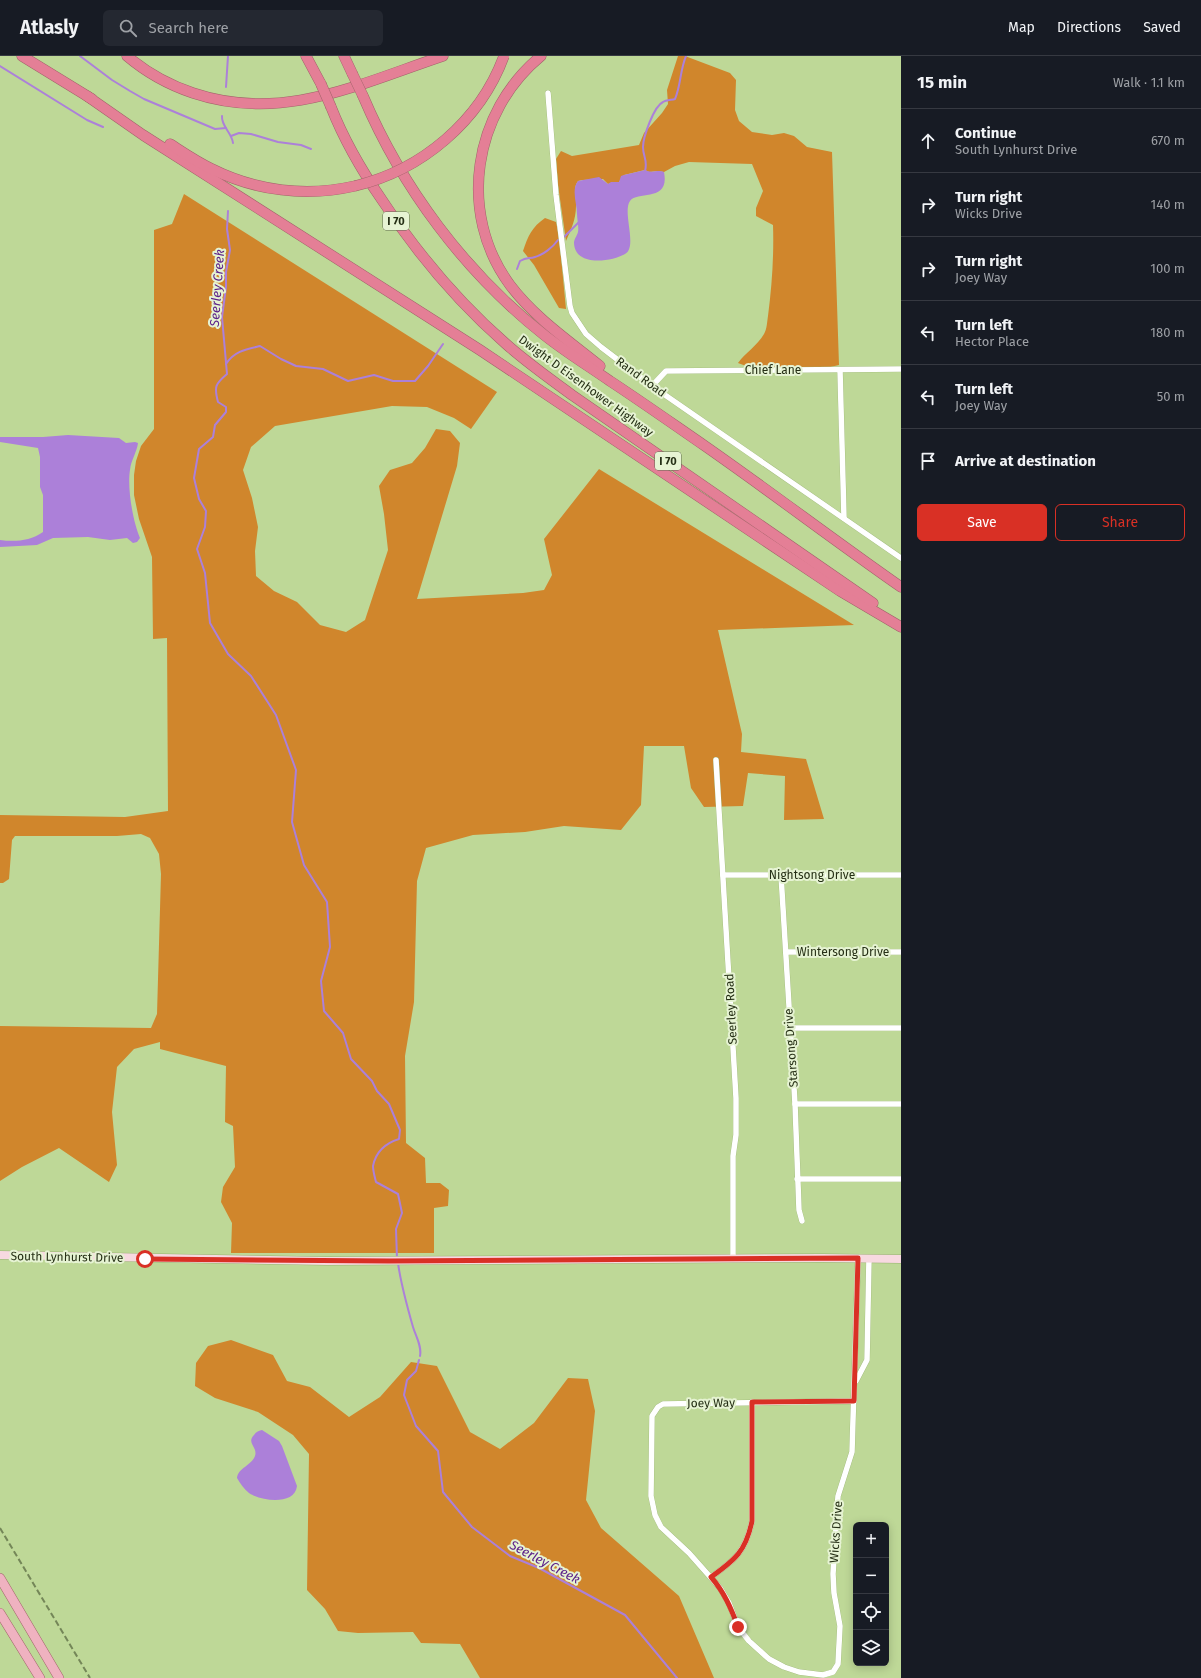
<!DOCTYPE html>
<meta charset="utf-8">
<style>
:root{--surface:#171b24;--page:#242831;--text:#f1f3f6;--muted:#9ea1a6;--line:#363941;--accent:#d93025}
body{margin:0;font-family:"Fira Sans",sans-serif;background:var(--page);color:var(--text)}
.controls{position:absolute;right:12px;bottom:12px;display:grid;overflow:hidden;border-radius:6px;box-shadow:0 2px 10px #0003}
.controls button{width:36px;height:36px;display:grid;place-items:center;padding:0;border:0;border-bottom:1px solid var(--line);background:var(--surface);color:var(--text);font:20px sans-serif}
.stop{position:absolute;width:12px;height:12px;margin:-9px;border:3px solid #d93025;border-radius:50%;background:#fff}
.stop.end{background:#d93025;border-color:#fff;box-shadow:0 1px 4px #0008}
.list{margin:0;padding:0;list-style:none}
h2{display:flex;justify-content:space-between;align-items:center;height:52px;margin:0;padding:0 16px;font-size:17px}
h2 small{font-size:13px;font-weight:400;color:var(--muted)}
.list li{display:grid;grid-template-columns:26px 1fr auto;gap:12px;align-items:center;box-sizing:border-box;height:64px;padding:0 16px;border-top:1px solid var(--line)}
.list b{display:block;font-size:15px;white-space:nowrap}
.list p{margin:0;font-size:13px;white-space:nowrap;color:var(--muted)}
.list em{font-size:13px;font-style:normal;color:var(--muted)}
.actions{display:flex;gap:8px;padding:12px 16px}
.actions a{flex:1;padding:9px 0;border:1px solid var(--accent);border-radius:6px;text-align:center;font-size:14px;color:var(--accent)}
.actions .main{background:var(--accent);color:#fff}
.icon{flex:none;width:22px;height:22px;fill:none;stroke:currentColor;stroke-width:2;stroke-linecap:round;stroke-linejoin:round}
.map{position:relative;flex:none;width:901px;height:1622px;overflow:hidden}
header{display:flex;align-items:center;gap:24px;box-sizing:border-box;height:56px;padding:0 20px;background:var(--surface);border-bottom:1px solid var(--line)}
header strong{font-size:19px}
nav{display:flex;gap:22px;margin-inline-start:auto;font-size:14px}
.search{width:280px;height:36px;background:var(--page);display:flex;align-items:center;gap:10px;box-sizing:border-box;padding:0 14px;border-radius:6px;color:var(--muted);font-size:15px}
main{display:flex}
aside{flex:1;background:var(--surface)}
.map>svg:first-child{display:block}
</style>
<header>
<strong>Atlasly</strong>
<div class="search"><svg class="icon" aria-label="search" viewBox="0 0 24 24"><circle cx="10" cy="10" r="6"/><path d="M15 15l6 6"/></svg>Search here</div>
<nav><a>Map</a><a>Directions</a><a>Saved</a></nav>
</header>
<main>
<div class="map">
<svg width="901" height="1622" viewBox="0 0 901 1622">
<rect width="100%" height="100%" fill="#bed897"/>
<g fill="#d0862c">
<path d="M678,0h7l45,17 6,7 -1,30 4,11 13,11 20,3 12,-2 10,3 13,11 25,5 7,213 -13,3 -80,-2 -8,-3c8,-11 19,-17 26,-29 3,-5 3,-12 4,-18 4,-30 6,-61 5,-91l-17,-9v-8l7,-17 -11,-27 -63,-2 -14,4 -11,6 -6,-1 -9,1 -4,-2 -21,5 -5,7c-4,1 -7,0 -11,2l-5,-5 -21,1 -4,1c-6,9 -1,16 -2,25 0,13 -5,24 -10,35l-8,-56 -2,-26 5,-8 11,5 67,-11 5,-12 18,-20 6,-9 -1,-14z"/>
<path d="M184,138l313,198 -26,37 -17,-11 -27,-11 -35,-1 -117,20 -24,21 -8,23 9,28 6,29 -3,24 1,25 18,15 23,11 23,23 26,7 19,-12 23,-70 -4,-36 -5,-28 11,-16 22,-7 13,-15 11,-19 14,2 10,12 -3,23 -40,133 106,-6 21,-3 8,-15 -8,-36 55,-70 255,156 -136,5 24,104 -1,18 65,7 18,60 -40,1 1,-44 -37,-3 -5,33 -39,1 -13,-19 -7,-42h-40l-3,59 -20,25 -57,-4 -39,6 -52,3 -47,13 -9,33 -3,121 -9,54 1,87 19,15 1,25h14l9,7 -1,16 -14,2v45h-203l1,-30 -11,-21 2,-15 12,-20 -2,-41 -8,-4 1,-56 -66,-17v-7l-26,7 -17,18 -5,45 5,53 -8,17 -50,-34 -37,19 -22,14v-155l151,2 6,-14 4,-140 -2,-20 -9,-16 -9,-4 -24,2h-102l-3,4 -3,39 -6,4h-3v-68l125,2 43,-6 -1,-173 -14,1 -1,-82 -13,-38 -5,-24v-20l2,-14 5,-15 13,-17v-199l18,-6z"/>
<path d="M545,162l11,4 3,14 7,73 -7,-1 -25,-43 -11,-14c5,-15 9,-24 22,-33z"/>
<path d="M231,1284l42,15 14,26 23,6 39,30 31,-20 31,-35 26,4 33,66 30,17 34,-26 34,-45 20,1 7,32 -9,89 15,28 78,68 35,82h-234l-20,-34 -39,-1 -8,-11 -55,1 -20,-2 -13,-22 -18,-19 2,-136 -16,-19 -35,-23 -43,-14 -20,-12 1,-23 12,-17z"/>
</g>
<g fill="#ac80d9">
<path d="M645,114c7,4 13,-1 19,2 6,31 -26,18 -34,29 -8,11 8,46 -5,53 -14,8 -50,13 -51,-11 0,-4 3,-7 4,-11 1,-5 -1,-13 -1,-18 0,-11 -6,-24 1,-33l21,-4 9,7 3,-2h8l2,-6 3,-1z"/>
<path d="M68,379l51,3 7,5 9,-1 3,1c-1,9 -7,17 -8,27 -3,18 3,52 10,68l-3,4 -4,1 -6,-5 -17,2 -22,-3 -35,1 -16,7 -37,2v-7c15,2 30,1 43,-8v-37l-3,-8v-30l-2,-9 -38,-6v-5h43z"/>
<path d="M262,1374l17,11 3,5 15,40c-2,20 -37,15 -48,7 -5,-4 -9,-10 -12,-15 1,-10 15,-13 18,-22 3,-9 -9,-13 -1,-21 2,-3 4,-4 8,-5z"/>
</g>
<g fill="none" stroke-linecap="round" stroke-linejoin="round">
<g stroke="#ac80d9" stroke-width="2">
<path d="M80,0l32,24 18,11 14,8 71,30 11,-1"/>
<path d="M0,10l87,54 16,7"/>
<path d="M226,31l2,-31"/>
<path d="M222,60c-1,10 10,17 11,27"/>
<path d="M231,80l8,-3 12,1 27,8 23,3 10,4"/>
<path d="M645,115c3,-11 -2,-14 -2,-24 0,-10 11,-41 20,-45 3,-2 9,-2 12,-3 6,-14 5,-29 11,-43"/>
<path d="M228,155l-1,18 3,21 -4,22v15l-4,30 5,57c-12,10 -13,13 -9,28l8,5v5l-11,13 -2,12 -14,12 -5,29 5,21 7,12 -1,16 -8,22 8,24 5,50 18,31 23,22 25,39 20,55 -4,52 12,43 23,37 3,45 -9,34 3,30 19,22 8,26 21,22 5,10 12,13 11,26 -1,9c-13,4 -23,12 -26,27 0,5 2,12 3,16l22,12 4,19 -6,16 1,30"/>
<path d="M564,181l15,-15"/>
<path d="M517,213l3,-8c7,-4 9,-2 15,-4 8,-2 18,-10 23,-17"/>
<path d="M226,308c8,-13 21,-15 34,-18l21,13 15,7 27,3 25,12 26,-6 19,6h22l13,-15 15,-22"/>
<path d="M398,1207c3,22 9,43 15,64 3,10 9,19 7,29"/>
<path d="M419,1304l-3,11 -9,9 -3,15 12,31 22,25 5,41 29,35 38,29 29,12 86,47 52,63"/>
</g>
<defs>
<g id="street">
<path d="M548,37l8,102 14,111 2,7 14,21 15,13 51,39 249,172"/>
<path d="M840,314l4,148"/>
<path d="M652,330l14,-15 235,-2"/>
<path d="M716,704l20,338v37l-3,21v102"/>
<path d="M723,819h178"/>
<path d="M781,819l14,229 4,106 3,11"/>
<path d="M786,896h115"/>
<path d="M790,972h111"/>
<path d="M795,1048h106"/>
<path d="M797,1123h104"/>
<path d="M856,1325l11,-21 2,-102"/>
<path d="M854,1345l-191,3 -5,3 -6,9 -1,80 4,19 6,12 28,26 31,35 9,15 9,24 11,14 20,18 15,8 15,5 24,3 10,-3 5,-8 2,-38 -6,-33 -1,-19 5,-78 14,-44 6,-194"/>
<path d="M711,1521c24,-17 35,-26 41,-56v-119"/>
</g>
<path id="secondary" d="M0,1199l327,6 495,-3 79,1"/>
<g id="primary">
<path d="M0,1522l59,100"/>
<path d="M0,1557l40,65"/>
</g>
<g id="highway">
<path d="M22,0l70,43"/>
<path d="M127,0c20,17 42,29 66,37 89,30 166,-9 250,-37"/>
<path d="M306,0l15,28"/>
<path d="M344,0l8,17"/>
<path d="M541,0c-68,56 -84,157 -31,229 24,32 59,56 90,81"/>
<path d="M87,40l56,39 337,215 360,241 61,36"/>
<path d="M363,40c39,92 102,176 180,238 21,17 44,31 67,47 32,21 63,43 95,65 66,46 130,95 196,141"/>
<path d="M331,51c13,33 31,64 51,93 35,53 75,101 123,143 21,19 44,35 67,52l301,208"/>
<path d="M170,88c14,9 27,18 42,25 44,22 94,28 143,17"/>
</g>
</defs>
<use href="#street" stroke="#98b172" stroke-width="6"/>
<use href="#secondary" stroke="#98b172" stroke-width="9"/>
<use href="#primary" stroke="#a16369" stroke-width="10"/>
<use href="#highway" stroke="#a16369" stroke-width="11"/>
<use href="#street" stroke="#fff" stroke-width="5.5"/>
<use href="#secondary" stroke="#f7d9e0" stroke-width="8"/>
<use href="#primary" stroke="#efb2c0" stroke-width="9"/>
<use href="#highway" stroke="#e47f96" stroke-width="10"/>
<path stroke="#748658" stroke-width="2" stroke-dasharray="6 3" stroke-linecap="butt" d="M0,1472l90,150"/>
<defs>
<g id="highway-bridge">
<path d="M352,17l11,23"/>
<path d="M321,28l10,23"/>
<path d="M355,130c67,-16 125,-65 149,-130"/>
</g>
</defs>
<use href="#highway-bridge" stroke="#a16369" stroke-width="11" stroke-linecap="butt"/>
<use href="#highway-bridge" stroke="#e47f96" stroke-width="10"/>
</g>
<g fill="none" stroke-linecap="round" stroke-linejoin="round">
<path stroke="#d93025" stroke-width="5" d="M145,1203l244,2 469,-3 -4,143 -102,1v119c-6,30 -17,39 -41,56 13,15 20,31 27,50"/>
</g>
<g text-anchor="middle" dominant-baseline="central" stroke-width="4" stroke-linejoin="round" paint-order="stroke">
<g fill="#e6f3d3" stroke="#5f6a4e" stroke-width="1">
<rect x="383" y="156" width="26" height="18" rx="3"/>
<rect x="655" y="396" width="26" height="18" rx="3"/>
</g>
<g font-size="11" font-weight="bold" fill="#252f15">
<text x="396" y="165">I 70</text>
<text x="668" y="405">I 70</text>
</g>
<g font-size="12" fill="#252f15" stroke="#e6f3d3">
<text x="773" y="314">Chief Lane</text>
<text transform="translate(641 321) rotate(36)">Rand Road</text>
<text transform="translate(586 330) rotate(36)">Dwight D Eisenhower Highway</text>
<text x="812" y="819">Nightsong Drive</text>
<text x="843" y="896">Wintersong Drive</text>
<text transform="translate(731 953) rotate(-93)">Seerley Road</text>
<text transform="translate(791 992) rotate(-94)">Starsong Drive</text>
<text transform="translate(67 1201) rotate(1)">South Lynhurst Drive</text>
<text transform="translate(711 1347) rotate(-1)">Joey Way</text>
<text transform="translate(836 1476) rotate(-86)">Wicks Drive</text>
</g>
<g font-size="13" font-style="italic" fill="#5d218a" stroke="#e6f3d3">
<text transform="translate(217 232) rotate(-86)">Seerley Creek</text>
<text transform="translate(545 1506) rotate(28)">Seerley Creek</text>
</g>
</g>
</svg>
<div class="controls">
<button>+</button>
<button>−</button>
<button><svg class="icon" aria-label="locate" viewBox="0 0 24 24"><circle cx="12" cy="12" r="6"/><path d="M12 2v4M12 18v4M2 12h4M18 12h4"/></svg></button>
<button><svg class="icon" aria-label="layers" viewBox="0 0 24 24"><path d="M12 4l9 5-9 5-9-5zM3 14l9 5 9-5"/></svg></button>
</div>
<div class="stop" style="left:145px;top:1203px"></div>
<div class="stop end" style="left:738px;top:1571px"></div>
</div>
<aside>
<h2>15 min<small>Walk · 1.1 km</small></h2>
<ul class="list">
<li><svg class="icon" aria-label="ahead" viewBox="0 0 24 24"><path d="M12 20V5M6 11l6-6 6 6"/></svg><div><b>Continue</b><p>South Lynhurst Drive</p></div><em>670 m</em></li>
<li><svg class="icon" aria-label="right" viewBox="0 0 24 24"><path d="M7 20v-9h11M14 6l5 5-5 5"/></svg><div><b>Turn right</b><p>Wicks Drive</p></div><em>140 m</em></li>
<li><svg class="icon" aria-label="right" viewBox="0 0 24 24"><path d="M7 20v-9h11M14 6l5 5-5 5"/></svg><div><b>Turn right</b><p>Joey Way</p></div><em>100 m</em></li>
<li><svg class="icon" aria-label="left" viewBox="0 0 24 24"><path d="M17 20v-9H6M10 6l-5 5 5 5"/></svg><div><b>Turn left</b><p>Hector Place</p></div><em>180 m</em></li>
<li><svg class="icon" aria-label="left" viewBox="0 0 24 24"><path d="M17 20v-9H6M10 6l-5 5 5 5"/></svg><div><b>Turn left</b><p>Joey Way</p></div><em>50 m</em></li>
<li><svg class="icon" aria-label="arrive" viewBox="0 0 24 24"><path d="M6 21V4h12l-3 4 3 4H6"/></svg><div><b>Arrive at destination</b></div></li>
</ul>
<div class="actions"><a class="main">Save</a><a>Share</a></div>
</aside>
</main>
